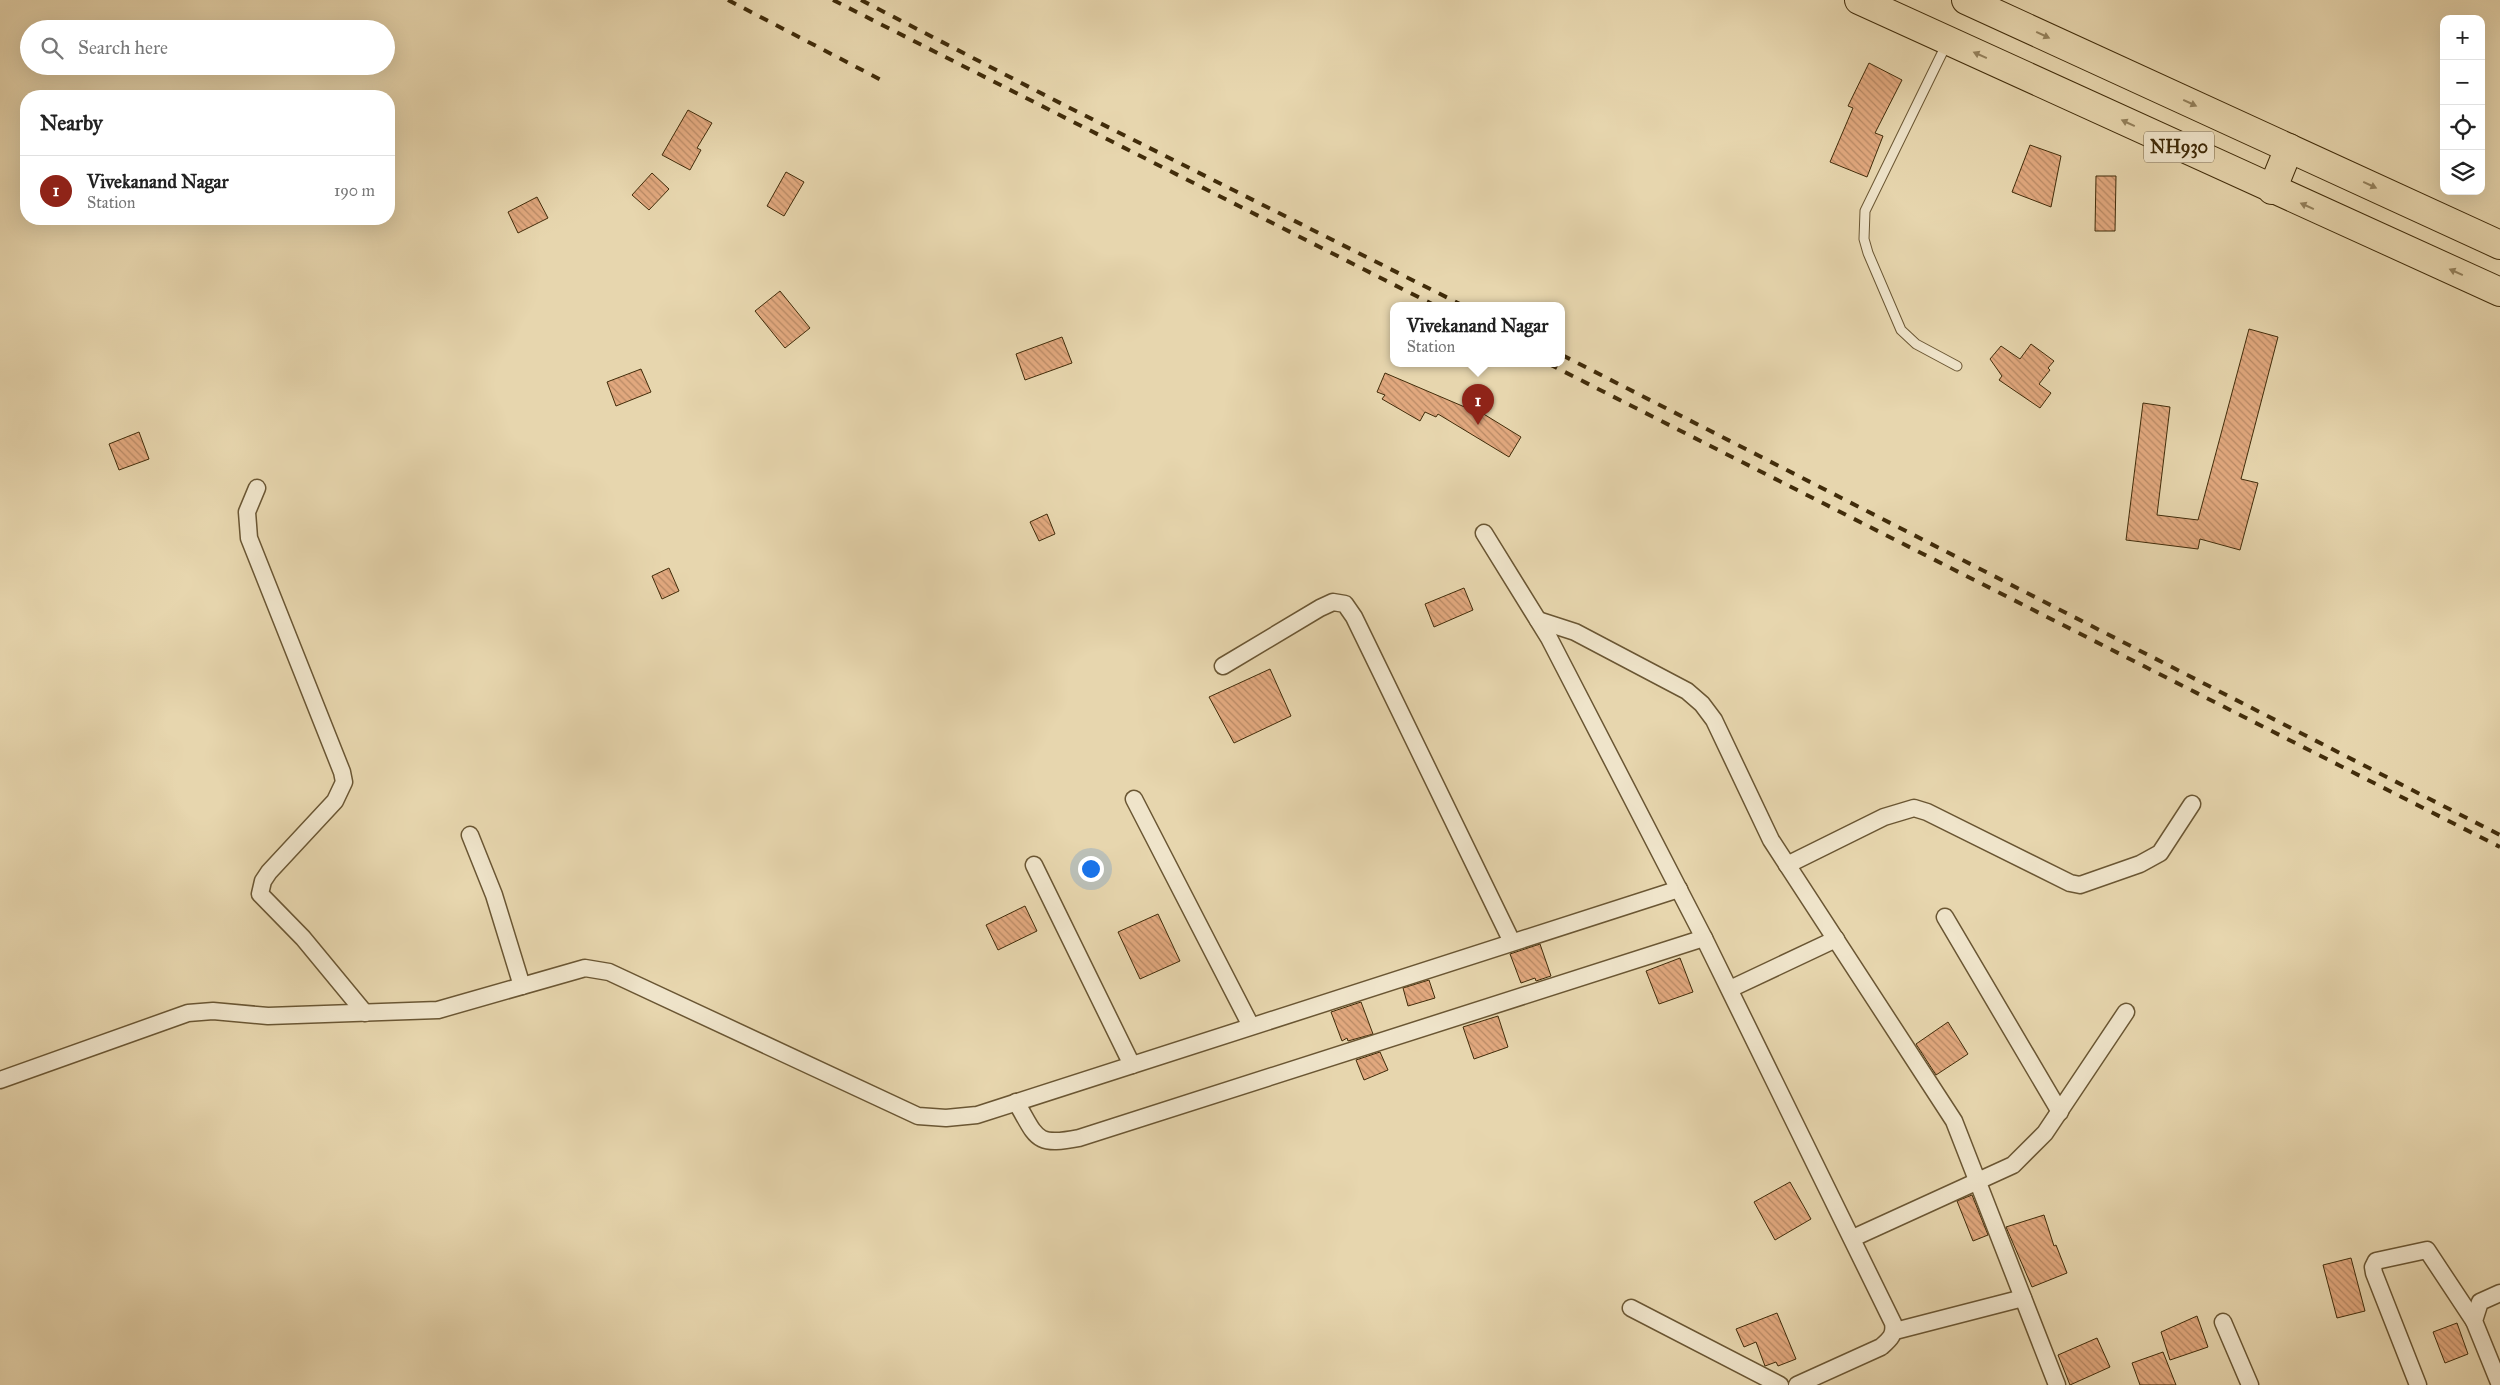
<!DOCTYPE html>
<meta charset="utf-8">
<style>
:root{--surface:#fff;--page:#f2f2f2;--text:#222;--muted:#767676;--line:#e0e0e0;--accent:#8f2418}
body{margin:0;font-family:"IM FELL Great Primer",serif;background:var(--page);color:var(--text)}
.controls{position:absolute;right:15px;top:15px;display:grid;overflow:hidden;border-radius:10px;box-shadow:0 5px 20px #0002}
.controls button{width:45px;height:45px;display:grid;place-items:center;padding:0;border:0;border-bottom:1px solid var(--line);background:var(--surface);color:var(--text);font:25px sans-serif}
.you{position:absolute;left:1090px;top:868px;width:18px;height:18px;margin:-12px;border:4px solid #fff;border-radius:50%;background:#1a73e8;box-shadow:0 0 0 8px #1a73e833}
.badge{display:grid;place-items:center;width:32px;height:32px;border-radius:50%;background:var(--accent);color:#fff;font-size:16px;font-weight:700}
.pin{position:absolute;translate:-50% -41px;filter:drop-shadow(0 1px 2px #0008)}
.pin::after{content:'';position:absolute;top:26px;width:18px;height:15px;background:inherit;clip-path:polygon(0 0,100% 0,50% 100%)}
.popup{position:absolute;left:1390px;top:302px;width:175px;height:65px;box-sizing:border-box;display:grid;place-content:center;border-radius:10px;background:var(--surface);filter:drop-shadow(0 1px 4px #0005);font-size:16px;white-space:nowrap;color:var(--muted)}
.popup b{font-size:19px;color:var(--text)}
.popup::after{content:'';position:absolute;left:50%;top:100%;margin-left:-10px;border:10px solid transparent;border-top-color:var(--surface)}
.list{margin:0;padding:0;list-style:none}
h2{display:flex;justify-content:space-between;align-items:center;height:65px;margin:0;padding:0 20px;font-size:21px}
h2 small{font-size:16px;font-weight:400;color:var(--muted)}
.list li{display:grid;grid-template-columns:32px 1fr auto;gap:15px;align-items:center;box-sizing:border-box;height:70px;padding:0 20px;border-top:1px solid var(--line)}
.list b{display:block;font-size:19px;white-space:nowrap}
.list p{margin:0;font-size:16px;white-space:nowrap;color:var(--muted)}
.list em{font-size:16px;font-style:normal;color:var(--muted)}
.icon{flex:none;width:28px;height:28px;fill:none;stroke:currentColor;stroke-width:2;stroke-linecap:round;stroke-linejoin:round}
.map{position:relative;flex:none;width:2500px;height:1385px;overflow:hidden}
.search{position:absolute;background:var(--surface);box-shadow:0 5px 20px #0002;left:20px;top:20px;width:375px;height:55px;display:flex;align-items:center;gap:12px;box-sizing:border-box;padding:0 18px;border-radius:28px;color:var(--muted);font-size:19px}
.panel{position:absolute;background:var(--surface);box-shadow:0 5px 20px #0002;left:20px;top:90px;width:375px;height:135px;border-radius:20px}
.map>svg:first-child{display:block}
</style>
<div class="map">
<svg width="2500" height="1385" viewBox="0 0 2500 1385">
<defs>
<pattern id="building-back-hatch" width="6" height="6" patternUnits="userSpaceOnUse" patternTransform="scale(1.25)"><rect width="6" height="6" fill="#e1a87e"/><path d="M-1 5l2 2M0 0l6 6M5-1l2 2" fill="none" stroke="#b88965"/></pattern>
</defs>
<rect width="100%" height="100%" fill="#e7d6ae"/>
<filter id="stains"><feTurbulence type="fractalNoise" baseFrequency=".004" numOctaves="4"/><feColorMatrix values="0 0 0 0 .2 0 0 0 0 .09 0 0 0 0 .02 0 0 0 .5 -.17"/></filter>
<radialGradient id="worn" r=".72"><stop offset=".6" stop-color="#630" stop-opacity="0"/><stop offset="1" stop-color="#630" stop-opacity=".3"/></radialGradient>
<g fill="url(#building-back-hatch)" stroke="#412c0a">
<path d="M1869,63l33,17 -27,53 8,3 -16,41 -37,-15 23,-54 -5,-2z"/>
<path d="M688,110l24,13 -15,25 4,2 -11,20 -28,-15z"/>
<path d="M2030,145l31,11 -10,51 -39,-15z"/>
<path d="M786,172l18,10 -20,34 -17,-10z"/>
<path d="M652,173l17,16 -20,21 -17,-15z"/>
<path d="M2096,176h20l-1,55h-20z"/>
<path d="M537,197l11,21 -30,15 -10,-21z"/>
<path d="M780,291l30,37 -25,20 -30,-37z"/>
<path d="M2249,329l29,8 -37,142 17,4 -18,67 -40,-11 -2,10 -72,-9 17,-137 27,4 -13,108 41,5z"/>
<path d="M1062,337l10,26 -47,17 -9,-26z"/>
<path d="M2031,344l23,17 -6,7 2,2 -11,14 12,9 -11,15 -41,-28 3,-4 -12,-17 11,-13 19,13z"/>
<path d="M641,369l10,23 -35,14 -9,-24z"/>
<path d="M1385,373l82,35 2,-3 52,32 -12,20 -71,-43 -2,3 -11,-5 -5,9 -38,-22 3,-4 -8,-3z"/>
<path d="M139,432l10,27 -30,11 -10,-26z"/>
<path d="M1047,514l8,20 -16,7 -9,-19z"/>
<path d="M669,568l10,23 -17,8 -10,-23z"/>
<path d="M1464,588l9,22 -39,17 -9,-23z"/>
<path d="M1270,669l21,47 -57,27 -25,-46z"/>
<path d="M1025,906l12,25 -39,19 -12,-25z"/>
<path d="M1158,914l22,47 -40,18 -22,-47z"/>
<path d="M1540,944l11,32 -15,5 -1,-3 -14,5 -11,-29z"/>
<path d="M1680,958l13,34 -34,12 -13,-33z"/>
<path d="M1429,980l6,18 -27,8 -5,-18z"/>
<path d="M1361,1002l12,32 -25,7 -1,-3 -5,3 -11,-29z"/>
<path d="M1498,1016l10,31 -34,12 -11,-32z"/>
<path d="M1948,1022l20,32 -32,21 -20,-31z"/>
<path d="M1380,1052l8,18 -24,10 -8,-20z"/>
<path d="M1790,1182l21,37 -36,21 -21,-38z"/>
<path d="M1972,1195l16,40 -15,6 -16,-40z"/>
<path d="M2044,1215l10,31 2,-1 11,28 -35,14 -26,-60z"/>
<path d="M2351,1258l14,53 -28,7 -14,-53z"/>
<path d="M1777,1313l19,46 -18,7 -2,-4 -11,4 -9,-24 -12,5 -8,-18z"/>
<path d="M2197,1316l11,31 -38,13 -9,-28z"/>
<path d="M2457,1323l11,31 -23,9 -12,-31z"/>
<path d="M2097,1338l13,29 -40,18 -12,-30z"/>
<path d="M2163,1352l13,33h-36l-8,-22z"/>
</g>
<g fill="none" stroke-linecap="round" stroke-linejoin="round">
<defs>
<path id="service" d="M1947,43l-82,168 -1,28 4,14 33,77 15,14 41,22"/>
<g id="minor">
<path d="M257,488l-10,24 2,26 93,234 2,10 -9,19 -66,71 -6,9 -3,13 43,44 62,75"/>
<path d="M1484,533l65,105 155,300 189,385c2,12 -3,16 -12,24l-84,38"/>
<path d="M1538,620l37,12 112,59 15,13 12,16 57,120 183,281 103,264"/>
<path d="M1223,666l97,-58 13,-6 12,2 9,13 158,325"/>
<path d="M1134,799l117,227"/>
<path d="M470,835l24,60 28,91"/>
<path d="M1034,865l98,200"/>
<path d="M1787,865l97,-48 30,-9 13,4 143,71 10,2 60,-21 20,-11 32,-49"/>
<path d="M1945,917l115,195"/>
<path d="M1730,989l106,-50"/>
<path d="M0,1080l188,-67 25,-2 55,5 170,-6 147,-42 24,4 309,144 28,2 31,-3 702,-226"/>
<path d="M1016,1102c21,35 18,45 63,36l625,-200"/>
<path d="M1853,1238l160,-73 32,-32 81,-121"/>
<path d="M1631,1308l149,77"/>
<path d="M2223,1322l27,63"/>
<path d="M1895,1331l128,-33"/>
<path d="M2418,1385l-44,-112 -1,-6 3,-6 51,-11 47,71"/>
<path d="M2500,1385l-26,-64 6,-19 20,-9"/>
</g>
<g id="trunk">
<path d="M1859,0l641,292"/>
<path d="M1966,0l534,245"/>
<path d="M2272,190l17,-42"/>
</g>
</defs>
<use href="#service" stroke="#6a5633" stroke-width="11"/>
<use href="#minor" stroke="#6a5633" stroke-width="19"/>
<use href="#trunk" stroke="#412c0a" stroke-width="30"/>
<use href="#service" stroke="#efe4ca" stroke-width="9"/>
<use href="#minor" stroke="#efe4ca" stroke-width="16"/>
<use href="#trunk" stroke="#e7d6ae" stroke-width="28"/>
<g stroke="#412c0a" stroke-width="4" stroke-dasharray="9 9" stroke-linecap="butt">
<path d="M728,0l157,82"/>
<path d="M833,0l603,306"/>
<path d="M861,0l201,104 402,202"/>
<path d="M1562,355l938,480"/>
<path d="M1549,364l951,483"/>
</g>
</g>
<defs><path id="oneway-solid" d="M-6-.8H1V-3.2L6.5 0L1 3.2V.8H-6Z" transform="scale(1.25)"/></defs>
<g fill="#94815c">
<use href="#oneway-solid" transform="translate(2043 35) rotate(25)"/>
<use href="#oneway-solid" transform="translate(1980 55) rotate(-156)"/>
<use href="#oneway-solid" transform="translate(2190 103) rotate(25)"/>
<use href="#oneway-solid" transform="translate(2128 123) rotate(-155)"/>
<use href="#oneway-solid" transform="translate(2370 185) rotate(25)"/>
<use href="#oneway-solid" transform="translate(2307 206) rotate(-156)"/>
<use href="#oneway-solid" transform="translate(2456 272) rotate(-156)"/>
</g>
<g text-anchor="middle" dominant-baseline="central" stroke-width="4" stroke-linejoin="round" paint-order="stroke">
<rect fill="#efe4ca" stroke="#756344" stroke-width="1" x="2144" y="131.5" width="70" height="31" rx="4"/>
<g font-size="18" font-weight="bold" fill="#412c0a">
<text x="2179" y="147">NH930</text>
</g>
</g>
<rect width="100%" height="100%" filter="url(#stains)"/>
<rect width="100%" height="100%" fill="url(#worn)"/>
</svg>
<div class="controls">
<button>+</button>
<button>−</button>
<button><svg class="icon" aria-label="locate" viewBox="0 0 24 24"><circle cx="12" cy="12" r="6"/><path d="M12 2v4M12 18v4M2 12h4M18 12h4"/></svg></button>
<button><svg class="icon" aria-label="layers" viewBox="0 0 24 24"><path d="M12 4l9 5-9 5-9-5zM3 14l9 5 9-5"/></svg></button>
</div>
<div class="you"></div>
<div class="pin badge" style="left:1478px;top:425px">1</div>
<div class="popup"><b>Vivekanand Nagar</b>Station</div>
<div class="search"><svg class="icon" aria-label="search" viewBox="0 0 24 24"><circle cx="10" cy="10" r="6"/><path d="M15 15l6 6"/></svg>Search here</div>
<section class="panel">
<h2>Nearby<small></small></h2>
<ul class="list">
<li><span class="badge">1</span><div><b>Vivekanand Nagar</b><p>Station</p></div><em>190 m</em></li>
</ul>
</section>
</div>
